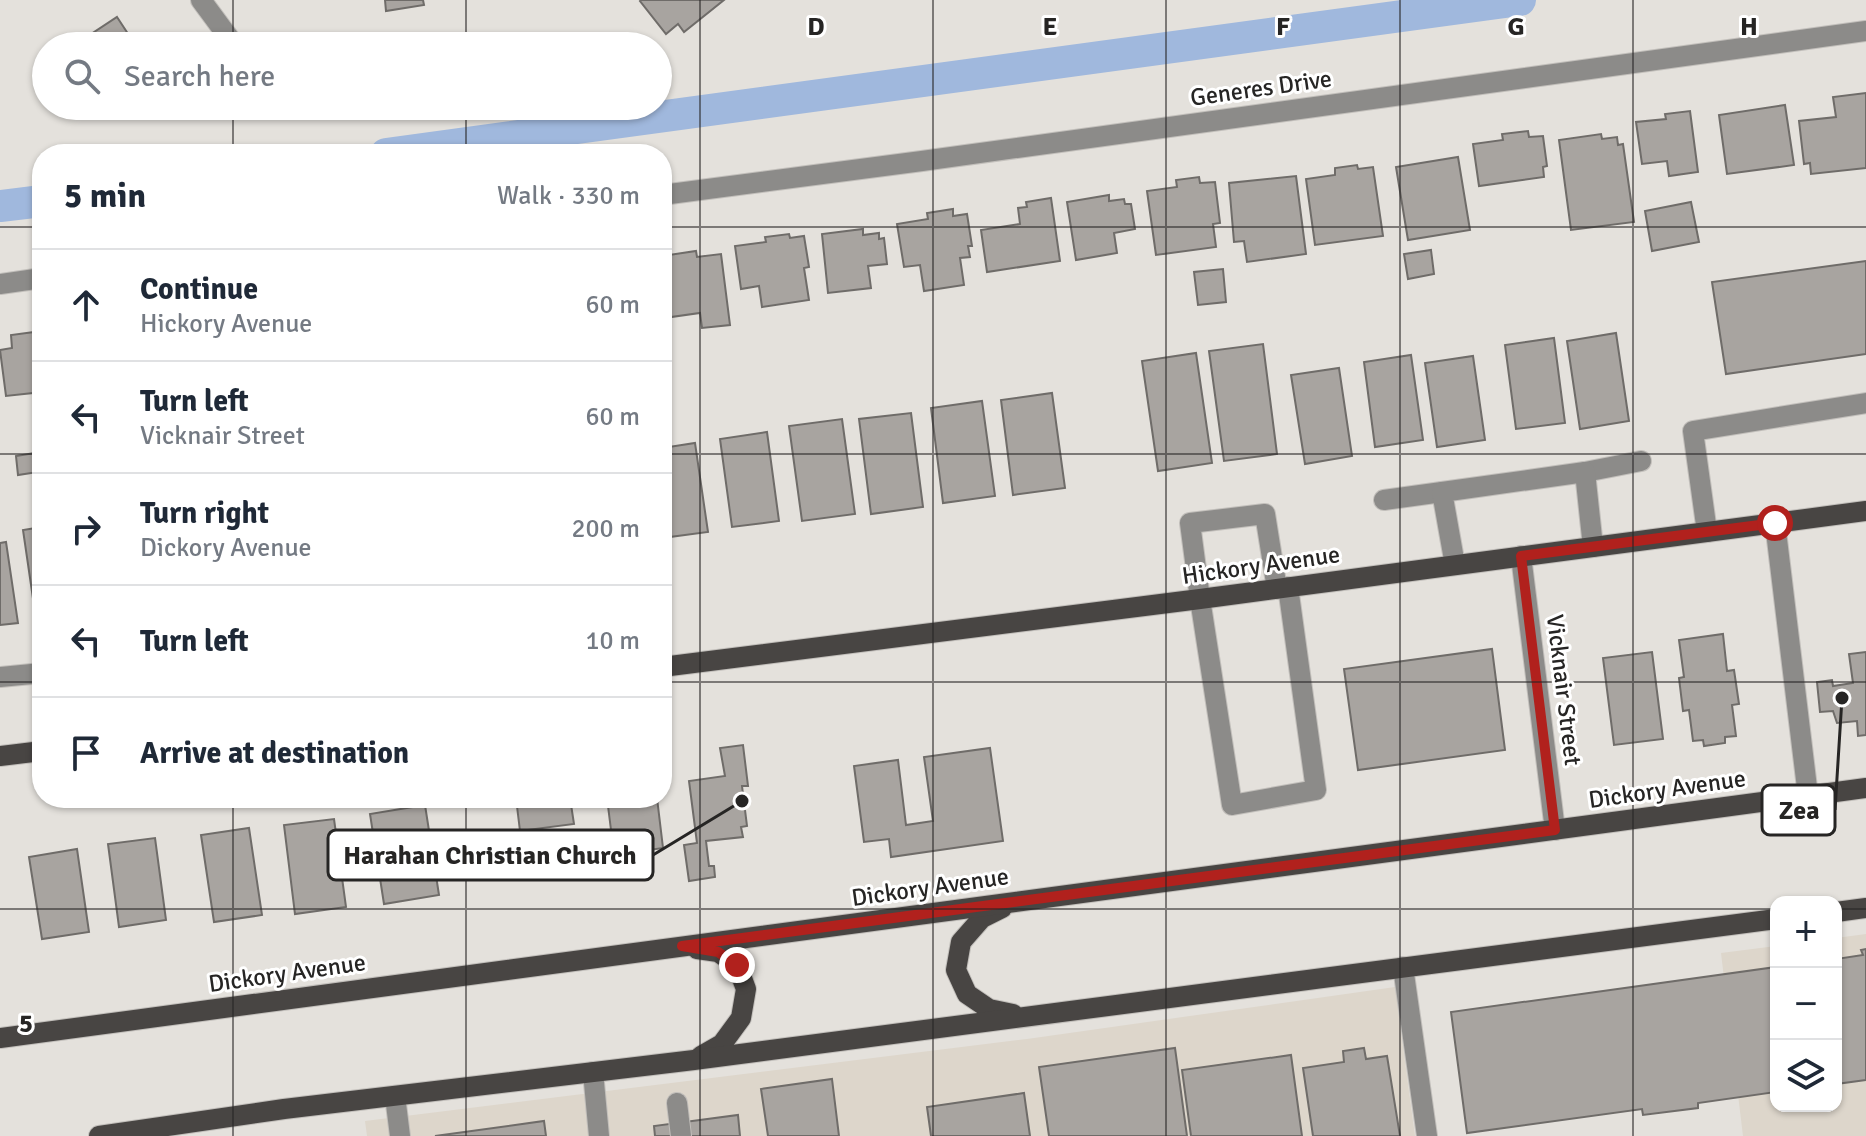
<!DOCTYPE html>
<meta charset="utf-8">
<style>
:root{--surface:#fff;--page:#f2f2f3;--text:#1f2937;--muted:#747a83;--line:#e0e1e3}
body{margin:0;font-family:Signika,sans-serif;background:var(--page);color:var(--text)}
.controls{position:absolute;right:24px;bottom:24px;display:grid;overflow:hidden;border-radius:16px;box-shadow:0 2px 6px #0004}
.controls button{width:72px;height:72px;display:grid;place-items:center;padding:0;border:0;border-bottom:2px solid var(--line);background:var(--surface);color:var(--text);font:40px sans-serif}
.stop{position:absolute;width:24px;height:24px;margin:-18px;border:6px solid #b1211d;border-radius:50%;background:#fff}
.stop.end{background:#b1211d;border-color:#fff;box-shadow:0 2px 8px #0008}
.list{margin:0;padding:0;list-style:none}
h2{display:flex;justify-content:space-between;align-items:center;height:104px;margin:0;padding:0 32px;font-size:34px}
h2 small{font-size:26px;font-weight:400;color:var(--muted)}
.list li{display:grid;grid-template-columns:52px 1fr auto;gap:24px;align-items:center;box-sizing:border-box;height:112px;padding:0 32px;border-top:2px solid var(--line)}
.list b{display:block;font-size:30px;white-space:nowrap}
.list p{margin:0;font-size:26px;white-space:nowrap;color:var(--muted)}
.list em{font-size:26px;font-style:normal;color:var(--muted)}
.icon{flex:none;width:44px;height:44px;fill:none;stroke:currentColor;stroke-width:2;stroke-linecap:round;stroke-linejoin:round}
.map{position:relative;flex:none;width:1866px;height:1136px;overflow:hidden}
.search{position:absolute;background:var(--surface);box-shadow:0 2px 6px #0004;left:32px;top:32px;width:640px;height:88px;display:flex;align-items:center;gap:20px;box-sizing:border-box;padding:0 28px;border-radius:44px;color:var(--muted);font-size:30px}
.panel{position:absolute;background:var(--surface);box-shadow:0 2px 6px #0004;left:32px;top:144px;width:640px;height:664px;border-radius:32px}
.map>svg:first-child{display:block}
</style>
<div class="map">
<svg width="1866" height="1136" viewBox="0 0 1866 1136">
<rect width="100%" height="100%" fill="#e4e1dc"/>
<g fill="#ddd6cb">
<path d="M1866,934v202h-123l-22,-183 55,-7v160h60v-168z"/>
<path d="M1395,987l20,149h-1048l-2,-15 662,-82z"/>
</g>
<g fill="none" stroke-linecap="round" stroke-linejoin="round">
<g stroke="#a0b8dd" stroke-width="32">
<path d="M386,154l1134,-154"/>
<path d="M0,206l42,-5"/>
</g>
</g>
<g fill="#a8a4a0" stroke="#6f6c69" stroke-width="2">
<path d="M385,0h38l1,5 -38,6z"/>
<path d="M641,0h83l-40,32 -6,-8 -12,10 -26,-33z"/>
<path d="M117,17l19,29h-63z"/>
<path d="M1866,93v75l-55,6 -1,-11 -6,1 -5,-43 37,-4 -3,-20z"/>
<path d="M1785,105l9,60 -67,9 -8,-59z"/>
<path d="M1690,111l8,61 -29,4 -2,-15 -25,3 -6,-42 30,-3 -1,-5z"/>
<path d="M1528,131l1,6 14,-1 4,30 -4,1 1,10 -65,9 -6,-42 30,-4 -1,-6z"/>
<path d="M1601,134l1,5 15,-2 1,8 5,-1 11,78 -63,8 -12,-90z"/>
<path d="M1458,157l12,73 -62,10 -12,-73z"/>
<path d="M1357,165l1,4 15,-2 10,69 -68,9 -9,-66 29,-4v-7z"/>
<path d="M1296,176l10,78 -59,8 -3,-21 -10,1 -5,-59z"/>
<path d="M1199,177l1,6 15,-1 5,41 -7,1 3,23 -60,8 -9,-64 30,-4 -1,-7z"/>
<path d="M1109,195v6l15,-2 1,5h6l4,25 -21,4 3,20 -41,7 -9,-58z"/>
<path d="M1051,198l9,63 -73,11 -6,-42 39,-6 -2,-16 9,-1 -1,-5z"/>
<path d="M1691,202l8,40 -47,9 -7,-40z"/>
<path d="M953,209v7l14,-2 5,32h-4l2,11 -10,1 4,27 -40,6 -4,-26 -16,2 -7,-43 31,-5 -1,-6z"/>
<path d="M863,229v6l16,-2v6l5,-1 3,26 -19,2 3,22 -43,5 -6,-59z"/>
<path d="M789,234l1,4 14,-2 5,31 -5,1 5,32 -47,7 -3,-21 -18,3 -6,-43 31,-4 -1,-5z"/>
<path d="M1431,250l3,24 -26,5 -4,-25z"/>
<path d="M696,251l1,6 24,-3 9,71 -28,3 -2,-15 -36,5 -2,-14v-48z"/>
<path d="M1866,261v93l-140,20 -14,-92z"/>
<path d="M1223,269l3,33 -28,3 -4,-33z"/>
<path d="M42,331v61l-36,4 -6,-46 12,-2 -1,-13z"/>
<path d="M1616,333l13,88 -49,8 -13,-88z"/>
<path d="M1554,338l11,85 -49,6 -11,-84z"/>
<path d="M1263,344l14,110 -53,7 -15,-110z"/>
<path d="M1196,353l16,110 -54,8 -16,-110z"/>
<path d="M1411,355l12,85 -48,7 -11,-85z"/>
<path d="M1473,356l12,84 -48,7 -12,-84z"/>
<path d="M1339,368l13,88 -47,8 -14,-89z"/>
<path d="M1052,393l13,95 -52,7 -12,-95z"/>
<path d="M982,401l13,95 -52,7 -12,-95z"/>
<path d="M911,413l12,94 -52,7 -12,-95z"/>
<path d="M842,419l13,95 -53,7 -13,-95z"/>
<path d="M767,432l12,89 -47,6 -12,-88z"/>
<path d="M695,443l13,89 -46,6v-90z"/>
<path d="M35,453l3,19 -20,3 -2,-19z"/>
<path d="M42,527v91l-6,1 -13,-89z"/>
<path d="M6,542l12,81 -18,2v-82z"/>
<path d="M1723,634l4,37 7,-1 5,34 -7,1 4,31 -11,1v6l-21,3 -1,-6 -10,1 -4,-31 -6,1 -4,-33 5,-1 -5,-37z"/>
<path d="M1492,649l13,101 -147,20 -14,-101z"/>
<path d="M1652,652l11,87 -49,6 -11,-87z"/>
<path d="M1866,652v83l-8,1 -1,-15 -20,2 -4,-12 -13,1 -3,-30 15,-2 1,6 20,-3 -4,-29z"/>
<path d="M743,745l5,41h-6l5,40 -6,1 2,10 -37,4 3,25h5l1,11 -26,4 -5,-36 13,-2 -8,-62 36,-5 -5,-28z"/>
<path d="M990,748l13,93 -112,16 -2,-18 -25,3 -10,-76 44,-6 8,65 27,-4 -9,-64z"/>
<path d="M516,798h54l4,26 -54,7z"/>
<path d="M600,798h57l6,50 -41,6 -1,-9 -8,1 -5,-40h-7z"/>
<path d="M425,805l14,90 -55,9 -14,-90z"/>
<path d="M334,819l12,88 -51,7 -11,-89z"/>
<path d="M249,828l13,87 -48,7 -13,-87z"/>
<path d="M155,838l11,82 -47,7 -11,-83z"/>
<path d="M77,849l12,83 -47,7 -13,-82z"/>
<path d="M1866,949v131l-30,4v-125l27,-4 -2,-5z"/>
<path d="M1776,967v125l-78,11v5l-55,7 -1,-6 -175,24 -16,-121z"/>
<path d="M1175,1048l12,88h-138l-10,-69z"/>
<path d="M1364,1048l2,11 21,-3 13,80h-87l-10,-68 41,-6 -1,-11z"/>
<path d="M1291,1055l11,81h-111l-9,-66z"/>
<path d="M832,1079l7,57h-71l-7,-47z"/>
<path d="M1024,1093l6,43h-99l-4,-29z"/>
<path d="M738,1115l2,21h-85l-1,-10z"/>
<path d="M544,1121l2,15h-111z"/>
</g>
<g fill="none" stroke-linecap="round" stroke-linejoin="round">
<defs>
<g id="minor">
<path d="M201,0l34,46"/>
<path d="M662,195l260,-34 944,-130"/>
<path d="M0,284l42,-6"/>
<path d="M1585,472l56,-11"/>
<path d="M1384,500l58,-8"/>
<path d="M1775,523l33,273"/>
<path d="M1707,532l-14,-101 173,-28"/>
<path d="M1521,556l34,274"/>
<path d="M1455,565l-13,-73 143,-20 8,75"/>
<path d="M1277,589l-12,-75 -75,9 10,76 32,206 84,-15 -28,-203"/>
<path d="M0,677l42,-4"/>
<path d="M1403,967l24,169"/>
<path d="M593,1072l6,64"/>
<path d="M395,1096l5,40"/>
<path d="M677,1103l4,33"/>
</g>
<g id="major">
<path d="M662,667l538,-68 666,-88"/>
<path d="M0,756l42,-5"/>
<path d="M1002,908l-20,10 -21,24 -5,28 11,24 22,15 24,5"/>
<path d="M1836,912l30,-4"/>
<path d="M697,949l21,3 19,13 9,24 -5,29 -19,26 -21,12"/>
<path d="M0,1038l1866,-250"/>
<path d="M99,1136l185,-27 410,-49 1082,-141"/>
</g>
</defs>
<use href="#minor" stroke="#c2bfbb" stroke-width="22"/>
<use href="#major" stroke="#c2bfbb" stroke-width="22"/>
<use href="#minor" stroke="#8c8b89" stroke-width="20"/>
<use href="#major" stroke="#484543" stroke-width="20"/>
</g>
<g fill="none" stroke-linecap="round" stroke-linejoin="round">
<path stroke="#b1211d" stroke-width="10" d="M737,965l-19,-13 -36,-6 873,-116 -34,-274 254,-33"/>
</g>
<path fill="none" stroke="#262524" stroke-width="2" stroke-opacity="0.55" d="M233,0v46M466,0v46M700,0v1136M933,0v1136M1166,0v1136M1400,0v1136M1633,0v1136M233,106v48M466,106v48M0,227h42M662,227h1204M0,454h42M662,454h1204M0,682h42M662,682h1204M233,798v338M466,798v338M0,909h1776M1836,909h30"/>
<g text-anchor="middle" dominant-baseline="central" stroke-width="6" stroke-linejoin="round" paint-order="stroke">
<g font-size="24" fill="#262524" stroke="#fff">
<text transform="translate(1261 88) rotate(-8)">Generes Drive</text>
<text transform="translate(1261 565) rotate(-8)">Hickory Avenue</text>
<text transform="translate(1564 690) rotate(83)">Vicknair Street</text>
<text transform="translate(1667 789) rotate(-8)">Dickory Avenue</text>
<text transform="translate(930 887) rotate(-8)">Dickory Avenue</text>
<text transform="translate(287 973) rotate(-8)">Dickory Avenue</text>
</g>
</g>
<g font-size="26" text-anchor="middle" font-weight="bold" fill="#262524" stroke="#fff" stroke-width="6" stroke-linejoin="round" paint-order="stroke">
<text x="816" y="35">D</text>
<text x="1050" y="35">E</text>
<text x="1283" y="35">F</text>
<text x="1516" y="35">G</text>
<text x="1749" y="35">H</text>
<text x="26" y="1032">5</text>
</g>
<path fill="none" stroke="#262524" stroke-width="3" d="M1842 698L1835 810M742 801L653 855"/>
<g fill="#262524" stroke="#fff" stroke-width="3">
<circle cx="1842" cy="698" r="8"/>
<circle cx="742" cy="801" r="8"/>
</g>
<g fill="#fff" stroke="#262524" stroke-width="3">
<rect x="1762" y="785" width="73" height="50" rx="8"/>
<rect x="328" y="830" width="325" height="50" rx="8"/>
</g>
<g font-size="26" text-anchor="middle" font-weight="bold" fill="#262524">
<text x="1799" y="819">Zea</text>
<text x="490" y="864">Harahan Christian Church</text>
</g>
</svg>
<div class="controls">
<button>+</button>
<button>−</button>
<button><svg class="icon" aria-label="layers" viewBox="0 0 24 24"><path d="M12 4l9 5-9 5-9-5zM3 14l9 5 9-5"/></svg></button>
</div>
<div class="stop" style="left:1775px;top:523px"></div>
<div class="stop end" style="left:737px;top:965px"></div>
<div class="search"><svg class="icon" aria-label="search" viewBox="0 0 24 24"><circle cx="10" cy="10" r="6"/><path d="M15 15l6 6"/></svg>Search here</div>
<section class="panel">
<h2>5 min<small>Walk · 330 m</small></h2>
<ul class="list">
<li><svg class="icon" aria-label="ahead" viewBox="0 0 24 24"><path d="M12 20V5M6 11l6-6 6 6"/></svg><div><b>Continue</b><p>Hickory Avenue</p></div><em>60 m</em></li>
<li><svg class="icon" aria-label="left" viewBox="0 0 24 24"><path d="M17 20v-9H6M10 6l-5 5 5 5"/></svg><div><b>Turn left</b><p>Vicknair Street</p></div><em>60 m</em></li>
<li><svg class="icon" aria-label="right" viewBox="0 0 24 24"><path d="M7 20v-9h11M14 6l5 5-5 5"/></svg><div><b>Turn right</b><p>Dickory Avenue</p></div><em>200 m</em></li>
<li><svg class="icon" aria-label="left" viewBox="0 0 24 24"><path d="M17 20v-9H6M10 6l-5 5 5 5"/></svg><div><b>Turn left</b></div><em>10 m</em></li>
<li><svg class="icon" aria-label="arrive" viewBox="0 0 24 24"><path d="M6 21V4h12l-3 4 3 4H6"/></svg><div><b>Arrive at destination</b></div></li>
</ul>
</section>
</div>
